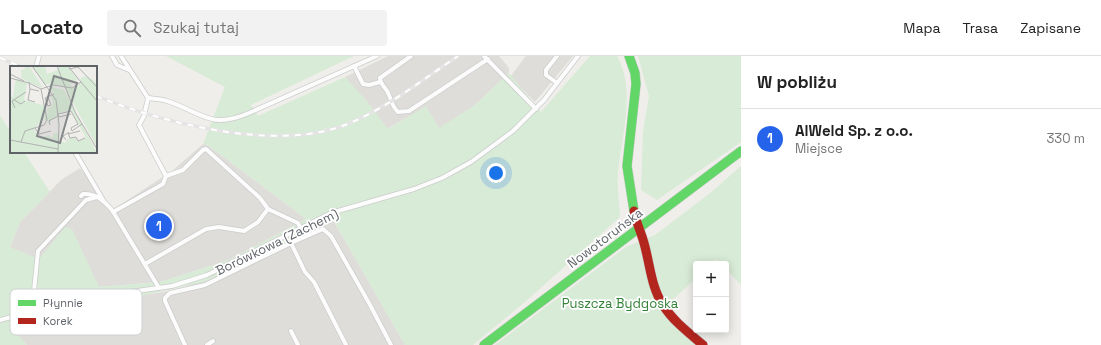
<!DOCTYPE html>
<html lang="pl">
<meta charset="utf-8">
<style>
:root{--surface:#fff;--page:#f2f2f2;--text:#222;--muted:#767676;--line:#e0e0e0;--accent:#2563eb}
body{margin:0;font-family:"Space Grotesk",sans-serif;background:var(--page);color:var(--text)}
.controls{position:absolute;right:12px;bottom:12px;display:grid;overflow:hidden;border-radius:4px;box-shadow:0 2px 10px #0003}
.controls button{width:36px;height:36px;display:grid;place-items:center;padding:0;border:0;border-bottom:1px solid var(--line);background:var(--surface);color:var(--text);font:20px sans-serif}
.you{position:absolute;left:496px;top:117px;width:14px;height:14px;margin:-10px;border:3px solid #fff;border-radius:50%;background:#1a73e8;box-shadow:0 0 0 6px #1a73e833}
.badge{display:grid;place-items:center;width:26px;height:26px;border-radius:50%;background:var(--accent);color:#fff;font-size:13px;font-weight:700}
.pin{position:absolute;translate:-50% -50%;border:2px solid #fff;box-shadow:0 1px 4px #0006}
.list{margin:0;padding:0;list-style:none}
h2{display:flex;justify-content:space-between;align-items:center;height:52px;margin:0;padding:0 16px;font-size:17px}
h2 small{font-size:13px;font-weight:400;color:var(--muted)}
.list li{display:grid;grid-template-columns:26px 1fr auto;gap:12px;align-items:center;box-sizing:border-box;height:60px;padding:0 16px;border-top:1px solid var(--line)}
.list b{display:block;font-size:15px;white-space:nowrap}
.list p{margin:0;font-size:13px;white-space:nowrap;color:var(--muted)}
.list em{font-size:13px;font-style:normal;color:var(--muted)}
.icon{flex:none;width:22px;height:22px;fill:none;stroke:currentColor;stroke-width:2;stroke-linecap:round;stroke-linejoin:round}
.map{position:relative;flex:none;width:741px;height:289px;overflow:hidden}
header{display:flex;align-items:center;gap:24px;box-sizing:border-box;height:56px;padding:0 20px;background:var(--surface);border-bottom:1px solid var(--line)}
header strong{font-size:19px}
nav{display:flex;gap:22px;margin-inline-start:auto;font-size:14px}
.search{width:280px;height:36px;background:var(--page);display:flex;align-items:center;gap:10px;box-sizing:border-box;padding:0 14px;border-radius:4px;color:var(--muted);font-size:15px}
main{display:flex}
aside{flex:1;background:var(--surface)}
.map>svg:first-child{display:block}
</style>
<header>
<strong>Locato</strong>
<div class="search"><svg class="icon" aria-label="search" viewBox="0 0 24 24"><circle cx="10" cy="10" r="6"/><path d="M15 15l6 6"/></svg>Szukaj tutaj</div>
<nav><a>Mapa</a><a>Trasa</a><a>Zapisane</a></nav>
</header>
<main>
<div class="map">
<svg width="741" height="289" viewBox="0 0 741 289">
<rect width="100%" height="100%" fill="#efeeea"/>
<g fill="#dfddda">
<path d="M388,0h111l10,12v5l-34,32 -36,24 -13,-22 -39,22 -42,-52z"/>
<path d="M526,0h47l-38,46 -25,-25z"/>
<path d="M203,88l6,2 97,73 -77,41 -69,22 -61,5 -99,-14 20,-51 41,-42 19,-12 32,42 60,-39z"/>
<path d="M332,162l73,127h-378l-19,-19 103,-25 68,-12 56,-21z"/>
</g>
<g fill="#d8ebd6">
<path d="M166,0h188l-103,49 7,11 87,-39 22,24 21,28 38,-23 13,22 36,-23 34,-32 32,39 49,-56h27c19,33 5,79 1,115 -1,15 1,31 2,46l-94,84 -53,44h-68l-73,-127 -125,63 -198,45 18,19h-27v-229l11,16v20h13l26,40 -30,30 -10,25 29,12 26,-32 7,2 27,58 61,-5 69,-22 77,-41 -97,-73 -6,-2 22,-57z"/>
<path d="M638,0h103v86l-84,58 -16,-10 2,-58 6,-36z"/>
<path d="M741,110v119l-15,-16v-5h-5l-5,-5 -5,5h-15v14l-35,33 37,34h-203l131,-98 29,-12 54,-41z"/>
</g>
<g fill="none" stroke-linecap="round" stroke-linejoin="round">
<defs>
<g id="lane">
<path d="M112,0l5,9 12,5"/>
<path d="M411,0l-31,22c0,7 7,10 9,17 3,7 3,11 9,17l11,-1 79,-52"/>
<path d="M484,0l52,53"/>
<path d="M354,10l9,18 6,1 11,-3"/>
<path d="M36,11l3,-11"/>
<path d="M557,27l-11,-8v-5l11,-14"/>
<path d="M148,42c6,1 13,1 19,3 34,11 43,29 82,12l128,-57"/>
<path d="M75,96l28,48"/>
<path d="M166,120l17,-6 20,-20 3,-1 54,49 8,11 30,14 3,6"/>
<path d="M81,140l2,-2c13,-1 21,7 29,16l47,78"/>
<path d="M113,156l50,-28 3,-8 -27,-51 5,-9 4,-18 -27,-42"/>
<path d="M145,208l61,-35 13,-2 25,4 14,-9 10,-13"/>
<path d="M32,255l6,-60 48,-51 11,-3"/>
<path d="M0,264l74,-20 98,-14 35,-11 124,-62 83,-24 28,-11 29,-16 42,-31 31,-31 34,-44"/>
<path d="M291,275l7,14"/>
<path d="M185,289l-20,-44v-3l5,-5 35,-8 86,-42"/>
<path d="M207,289l6,-4"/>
<path d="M346,289l-32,-63 -9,-10 -14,-29 32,-14 8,7 38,67 22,42"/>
</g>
<g id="fast">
<path d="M629,0l6,17 1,11 -9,82 7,45"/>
<path d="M484,289l257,-194"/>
</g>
<path id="jam" d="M634,155c2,11 7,21 10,32 6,21 7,44 19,62 10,16 26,28 40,40"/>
</defs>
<use href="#lane" stroke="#cbcccc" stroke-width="5.5"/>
<use href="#fast" stroke="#cacacb" stroke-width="10"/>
<use href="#jam" stroke="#cacacb" stroke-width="10"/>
<use href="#lane" stroke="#fdfcfc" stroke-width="4"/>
<use href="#fast" stroke="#63d668" stroke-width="9"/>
<use href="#jam" stroke="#b3261e" stroke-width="9"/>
<defs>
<g id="rail">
<path d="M0,2l22,9"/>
<path d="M96,40c67,27 179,56 249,29 41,-16 77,-45 113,-69"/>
</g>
</defs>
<use href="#rail" stroke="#e4e4e4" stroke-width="3.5"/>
<use href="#rail" stroke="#fff" stroke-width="2" stroke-dasharray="6" stroke-linecap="butt"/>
</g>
<g text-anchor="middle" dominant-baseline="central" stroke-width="3.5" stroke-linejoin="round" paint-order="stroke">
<g font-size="13" fill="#5f6368" stroke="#fff">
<text transform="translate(605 182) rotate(-37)">Nowotoruńska</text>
<text transform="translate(277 186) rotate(-26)">Borówkowa (Zachem)</text>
</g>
<g font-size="13" fill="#348238" stroke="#fff">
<text x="620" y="247">Puszcza Bydgoska</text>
</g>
</g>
<g transform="translate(10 10)">
<rect width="87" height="87" fill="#efeeea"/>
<path d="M8,0h11l14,22 -19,-8 -3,-3v-7l4,-1 -1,-3zM22,0h13l2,8 11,-4v-4h9l11,13 -8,4 3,5 9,-5 -2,-4 4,-3 10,4 3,6v61l-33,-61 -19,-2zM6,13l11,4 -3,17 21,6 3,10 -1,-7 5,-3 1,-4 -3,-7 4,-2 -5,-7 15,4 33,63h-87v-56h3zM61,44l15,28 -8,3 -3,-3h-6l-4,5 -6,-2 -1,-28zM47,49l1,18 -5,1v5l-4,-4 -10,3 -5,-10 10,-9 5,3z" fill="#d8ebd6" fill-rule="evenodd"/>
<path fill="none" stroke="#b1b2b2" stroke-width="1" d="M22,0l24,34 3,24 -1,29M47,0l18,46 22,37M59,3l9,-2 19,20M0,8l14,7M0,12l19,5 12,6 12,-4 19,3 9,-6 -13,-16M19,16l1,7 9,2M71,16l16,19M20,23l-2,11 7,2M38,31l3,8 -3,1 -3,-8 9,-4M4,34l7,4 4,-3M5,42l-3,-7 14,-9M61,48l-12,3 -1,-3 13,-3 7,13 -7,4 1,3 10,-7M40,59l-1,-4 9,-5M25,62l4,6 12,-3M58,67l2,5 6,-1 2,4 7,-3M58,68l12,-3M0,74l48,9M56,74l-3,-4 6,-4M11,76l4,-11 19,-6 3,-5 -6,-31"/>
<path fill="#84888a" fill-opacity="0.15" stroke="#84888a" stroke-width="2" d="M44,10l23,7 -17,60 -23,-7z"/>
<rect width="87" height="87" fill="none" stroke="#5f6368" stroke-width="2"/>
</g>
<rect x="10" y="233" width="132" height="46" rx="6" fill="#fff" stroke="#cfd0d2" stroke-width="1"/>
<rect x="18" y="244" width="18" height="6" fill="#63d668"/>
<rect x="18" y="262" width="18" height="6" fill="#b3261e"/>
<g font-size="11" fill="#5f6368">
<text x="43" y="251">Płynnie</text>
<text x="43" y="269">Korek</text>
</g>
</svg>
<div class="controls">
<button>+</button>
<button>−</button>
</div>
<div class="you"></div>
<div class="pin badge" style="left:159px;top:170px">1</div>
</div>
<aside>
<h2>W pobliżu<small></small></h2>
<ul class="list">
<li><span class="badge">1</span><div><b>AlWeld Sp. z o.o.</b><p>Miejsce</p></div><em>330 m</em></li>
</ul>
</aside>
</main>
